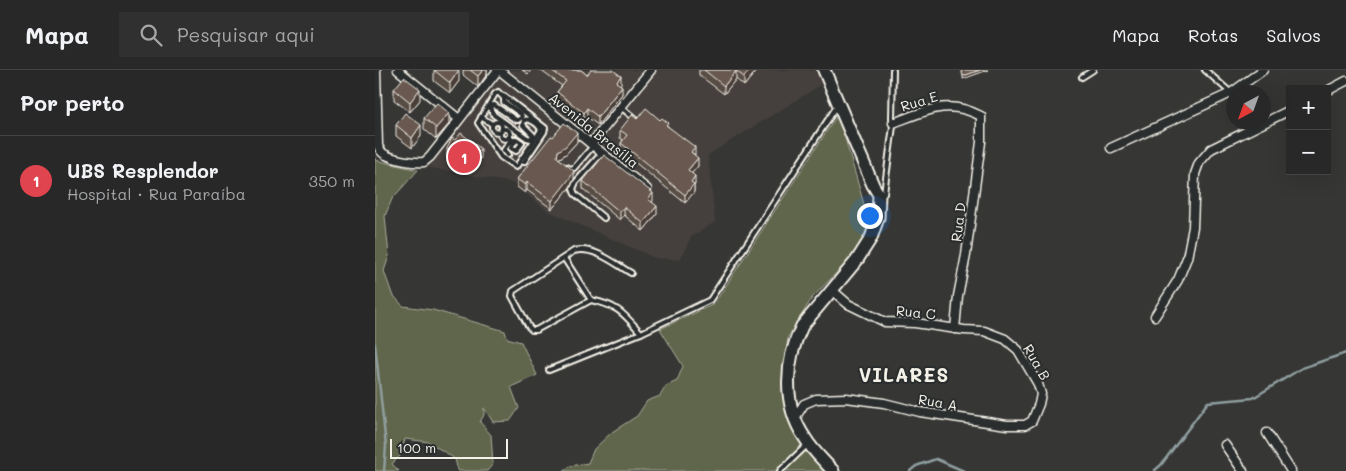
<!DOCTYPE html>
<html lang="pt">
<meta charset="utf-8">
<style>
:root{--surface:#282828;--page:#303030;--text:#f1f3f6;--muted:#a5a6a8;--line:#444445;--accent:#bca0f2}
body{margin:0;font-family:Mali,sans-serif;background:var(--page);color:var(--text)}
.controls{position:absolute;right:15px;top:15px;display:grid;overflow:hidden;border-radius:0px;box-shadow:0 5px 20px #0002}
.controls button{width:45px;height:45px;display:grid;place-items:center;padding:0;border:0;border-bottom:1px solid var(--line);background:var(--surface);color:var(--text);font:25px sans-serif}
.compass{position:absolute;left:851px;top:15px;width:45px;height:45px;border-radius:50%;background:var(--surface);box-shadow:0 5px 20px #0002;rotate:221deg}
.scale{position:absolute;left:15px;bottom:12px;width:118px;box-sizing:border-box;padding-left:5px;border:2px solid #f4f1e8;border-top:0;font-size:14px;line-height:18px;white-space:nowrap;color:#f4f1e8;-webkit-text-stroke:4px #2a2d2e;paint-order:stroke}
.you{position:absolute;left:494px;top:145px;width:18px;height:18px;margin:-12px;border:4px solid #fff;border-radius:50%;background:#1a73e8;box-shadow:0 0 0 8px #1a73e833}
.badge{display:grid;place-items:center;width:32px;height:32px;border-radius:50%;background:var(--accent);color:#fff;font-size:16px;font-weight:700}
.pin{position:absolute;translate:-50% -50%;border:2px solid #fff;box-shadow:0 1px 5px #0006}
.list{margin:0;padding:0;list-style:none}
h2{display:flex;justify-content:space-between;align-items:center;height:65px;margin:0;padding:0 20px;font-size:21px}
h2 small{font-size:16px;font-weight:400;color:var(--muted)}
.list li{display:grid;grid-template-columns:32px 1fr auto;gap:15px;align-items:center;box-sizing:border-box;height:90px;padding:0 20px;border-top:1px solid var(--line)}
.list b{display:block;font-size:19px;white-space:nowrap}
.list p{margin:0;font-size:16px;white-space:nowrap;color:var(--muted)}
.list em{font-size:16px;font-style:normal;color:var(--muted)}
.icon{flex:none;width:28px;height:28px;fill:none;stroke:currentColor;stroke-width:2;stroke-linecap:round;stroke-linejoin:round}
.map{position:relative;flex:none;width:971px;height:401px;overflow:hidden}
header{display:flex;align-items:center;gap:30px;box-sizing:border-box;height:70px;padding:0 25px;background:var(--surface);border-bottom:1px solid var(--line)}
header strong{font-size:24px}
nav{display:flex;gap:28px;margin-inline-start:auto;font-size:18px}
.search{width:350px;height:45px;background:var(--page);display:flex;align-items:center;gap:12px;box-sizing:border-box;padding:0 18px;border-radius:0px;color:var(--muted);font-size:19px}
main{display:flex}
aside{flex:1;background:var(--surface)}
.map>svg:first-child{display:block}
</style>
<header>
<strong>Mapa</strong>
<div class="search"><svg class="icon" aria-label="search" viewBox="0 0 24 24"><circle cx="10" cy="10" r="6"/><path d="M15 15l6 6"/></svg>Pesquisar aqui</div>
<nav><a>Mapa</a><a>Rotas</a><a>Salvos</a></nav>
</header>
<main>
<aside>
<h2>Por perto<small></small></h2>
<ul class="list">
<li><span class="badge" style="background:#e0444e">1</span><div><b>UBS Resplendor</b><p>Hospital · Rua Paraíba</p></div><em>350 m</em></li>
</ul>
</aside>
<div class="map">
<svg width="971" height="401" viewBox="0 0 971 401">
<rect width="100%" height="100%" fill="#363635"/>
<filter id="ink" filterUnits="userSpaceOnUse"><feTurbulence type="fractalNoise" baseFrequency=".02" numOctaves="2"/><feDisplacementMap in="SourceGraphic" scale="10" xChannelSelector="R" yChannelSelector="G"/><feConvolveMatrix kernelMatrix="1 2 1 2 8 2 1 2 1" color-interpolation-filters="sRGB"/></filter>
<g filter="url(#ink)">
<path fill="#45403d" d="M123,0h331l3,8 -124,77 7,67 -24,15 -11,23 -25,-2 -107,-47 -36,-28 -91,-17z"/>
<g fill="#61664c" stroke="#aaac9a">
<path d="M463,44l32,111 -18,32 -40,41 -24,39 -6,46 5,29 39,59h-262l6,-5 18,-3 6,-14 18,-17 25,-16 10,-15 13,-5 6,-10 11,-5 6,-15 -23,-37 54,-25z"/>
<path d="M0,88v2l43,10 -26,29 -7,17 4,40 -5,15 8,23 11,12 30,4 72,21 2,7 14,4 16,33 -26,12 8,21 -9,13 -17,1 -9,-14v7l-4,7 11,13 2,29 -6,7h-29l-3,-12 -26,-17 -24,-3 -4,16 -9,9 7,7h-24z"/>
</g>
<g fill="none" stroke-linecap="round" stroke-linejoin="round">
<g stroke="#8f9e9f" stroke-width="2.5">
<path d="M0,274l11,102 -2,25"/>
<path d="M535,401l6,-5 20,-7 28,12"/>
<path d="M779,401l7,-6 47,-63 45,-4 49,-30 44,-15"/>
</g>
<defs>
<g id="service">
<path d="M830,0l26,23"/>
<path d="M707,7l11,-7"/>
<path d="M123,22l6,6v4l17,12 1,3 -4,3h-2l-22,-15 -3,1 -1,2 4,7 33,23 4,1 2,-4 -10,-10 1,-5c6,-2 15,4 17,10l-25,37 -15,-10 -23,-34 17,-29z"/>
<path d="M129,26l41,32 -1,4 -20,30"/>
<path d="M246,37l13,11"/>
<path d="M106,47l11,7"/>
<circle cx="122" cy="57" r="5"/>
<circle cx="130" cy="64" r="5"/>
<path d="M227,83l-26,29 -3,7 2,5 29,24"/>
<path d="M133,85l-4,-5 6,-9 3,3 -2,4 5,3 6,-8 -6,-4 -1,3 -6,-5"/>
<path d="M192,97l3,2 4,-1 19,-22"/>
<path d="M506,124l3,-1 9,-67 -1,-8 1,-48"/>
<path d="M189,188l27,42 -55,30h-4l-3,-3 -17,-31 1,-5 61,-40c20,-5 40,12 57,22"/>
<path d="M216,230c28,6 32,13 50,33l69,-33 127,-194"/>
<path d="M174,300l92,-37"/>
<path d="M405,401l27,-26"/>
</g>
<g id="minor">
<path d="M1,0l2,76c2,4 3,7 8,9 10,5 27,8 38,7l6,-5 68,-87"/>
<path d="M23,0l61,49"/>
<path d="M124,0l148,119"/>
<path d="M952,21l19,-10"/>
<path d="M518,53c33,-12 54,-25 88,-7v26l-15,113 -8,41 -3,33"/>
<path d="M216,74l60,-74"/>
<path d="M736,78l120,-55 32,-23"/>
<path d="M780,246l23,-36 9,-22 6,-31 2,-53 4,-11 12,-14 79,-39"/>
<path d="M420,348l9,-14 12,-5 30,-1 38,5 36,9 87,13h18l7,-4 7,-17 2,-10 -3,-10 -20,-34 -13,-11 -21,-8 -20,-1 -49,-7 -30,-1 -37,-18 -16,-14"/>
<path d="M892,363l24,38"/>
<path d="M850,375l18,26"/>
</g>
<path id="secondary" d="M449,0l49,115 6,10 -1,23 -7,20 -14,22 -55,66c-17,35 -20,78 3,112 7,12 18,22 28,33"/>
</defs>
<use href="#service" stroke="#f4f1e8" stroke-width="8"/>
<use href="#minor" stroke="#f4f1e8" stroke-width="11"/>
<use href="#secondary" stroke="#f4f1e8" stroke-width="15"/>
<use href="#service" stroke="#2a2d2e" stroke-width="4"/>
<use href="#minor" stroke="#2a2d2e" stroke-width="8"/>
<use href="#secondary" stroke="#2a2d2e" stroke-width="11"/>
</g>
<g fill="#594d44" stroke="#f4f1e8">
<path d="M59,0l25,11 -9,12 -16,-12z"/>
<path d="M88,0h24v4l-9,13 -15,-12z"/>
<path d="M147,0h9l-3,4z"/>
<path d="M165,0h41l6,5 34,9 -1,1 2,9 -24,31 -11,-8 -3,4 -27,-21v-8l5,-6z"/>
<path d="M324,0h57v1l-12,15 -8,-7 -12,15 -25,-19z"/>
<path d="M19,19l26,11 -10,12 -16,-12z"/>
<path d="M49,48l25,6 -13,15 -12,-10z"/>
<path d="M262,49l31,7 27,30 3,10 -6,7 3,11 -1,2v6l-9,11 -64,-52v-8l2,-3 -3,-2v-8z"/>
<path d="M21,55l25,11 -9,12 -16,-12z"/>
<path d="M178,67l24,5 -11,12 -7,5 15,20 -4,8 -18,22 -25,-19 -2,3 -8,-6v-8z"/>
<path d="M72,79l34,9 -12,15 -22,-16z"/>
<path d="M208,111l70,20 -1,1 5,12 -14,17 -19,-16 -4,5 -37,-31z"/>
</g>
<g fill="#493e37" stroke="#f4f1e8">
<path d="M84,0v11l-9,12v-10z"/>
<path d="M108,0h4v4l-9,13v-11z"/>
<path d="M375,0h6v1l-12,15v-9z"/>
<path d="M605,0h8l-25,9v-3z"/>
<path d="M361,1v8l-12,15v-8z"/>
<path d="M246,6v8l-5,7v-9z"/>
<path d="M247,16v8l-24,31v-8z"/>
<path d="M45,19v11l-10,12v-10z"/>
<path d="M212,38v9l-3,4v-8z"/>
<path d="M74,43v11l-13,15v-11z"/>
<path d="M46,55v11l-9,12v-10z"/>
<path d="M202,63v9l-11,12 -8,5 -1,-2 1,-6z"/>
<path d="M320,77v8l-4,-3z"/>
<path d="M106,79v9l-12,15v-8z"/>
<path d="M323,88v8l-10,12v-8z"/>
<path d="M199,101v8l-4,8 -18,22v-8z"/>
<path d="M320,106v8l-1,2v6l-9,11v-8l6,-13z"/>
<path d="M152,112v8l-2,3v-8z"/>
<path d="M278,123v8l-5,6v-8z"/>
<path d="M282,136v8l-14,17v-8z"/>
<path d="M249,137v8l-4,5v-8z"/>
</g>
<g fill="#68594f" stroke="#f4f1e8">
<path d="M59,0h25l-9,13z"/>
<path d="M95,0h13l-5,6z"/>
<path d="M176,0h30l6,5 4,-5h22l8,6 -5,6 6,4 -24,31 -11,-9 -3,5 -27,-21 9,-11z"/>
<path d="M329,0h46l-6,7 -8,-6 -12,15z"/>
<path d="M586,0h19l-17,6z"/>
<path d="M29,7l16,12 -10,13 -16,-13z"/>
<path d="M62,33l12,10 -13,15 -12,-10z"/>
<path d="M271,38l14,12 2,-2 6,5 -2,2 29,22 -4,5 7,6 -10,12 7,6 -4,6 3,2 -9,11 -64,-52 6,-8 -7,-5 12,-15 5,4z"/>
<path d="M30,43l16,12 -9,13 -16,-13z"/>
<path d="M189,53l13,10 -11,13 -8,5 -1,6 17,14 -4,7 -18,23 -25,-19 -2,3 -8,-6 34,-43 2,1z"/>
<path d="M86,63l20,16 -12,16 -22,-16 5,-11 3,2z"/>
<path d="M229,85l49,38 -5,6 9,7 -14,17 -19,-16 -4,5 -37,-31z"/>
</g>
</g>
<g text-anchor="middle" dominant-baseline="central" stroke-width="4" stroke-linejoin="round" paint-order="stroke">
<g font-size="14" fill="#f4f1e8" stroke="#2a2d2e">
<text transform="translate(544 31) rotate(-17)">Rua E</text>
<text transform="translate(219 60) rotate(39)">Avenida Brasília</text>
<text transform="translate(583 152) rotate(-83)">Rua D</text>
<text transform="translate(541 242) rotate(6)">Rua C</text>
<text transform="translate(662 292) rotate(60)">Rua B</text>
<text transform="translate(563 332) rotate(10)">Rua A</text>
</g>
<g font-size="19" font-weight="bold" letter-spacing="1" fill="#f4f1e8" stroke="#2a2d2e">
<text x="529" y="304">VILARES</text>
</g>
</g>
</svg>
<div class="controls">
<button>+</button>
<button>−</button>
</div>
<svg class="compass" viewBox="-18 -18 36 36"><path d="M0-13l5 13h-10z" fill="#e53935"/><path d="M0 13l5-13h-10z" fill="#a5a6a8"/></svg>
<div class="scale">100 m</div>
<div class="you"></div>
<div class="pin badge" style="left:89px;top:87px;background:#e0444e">1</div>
</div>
</main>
